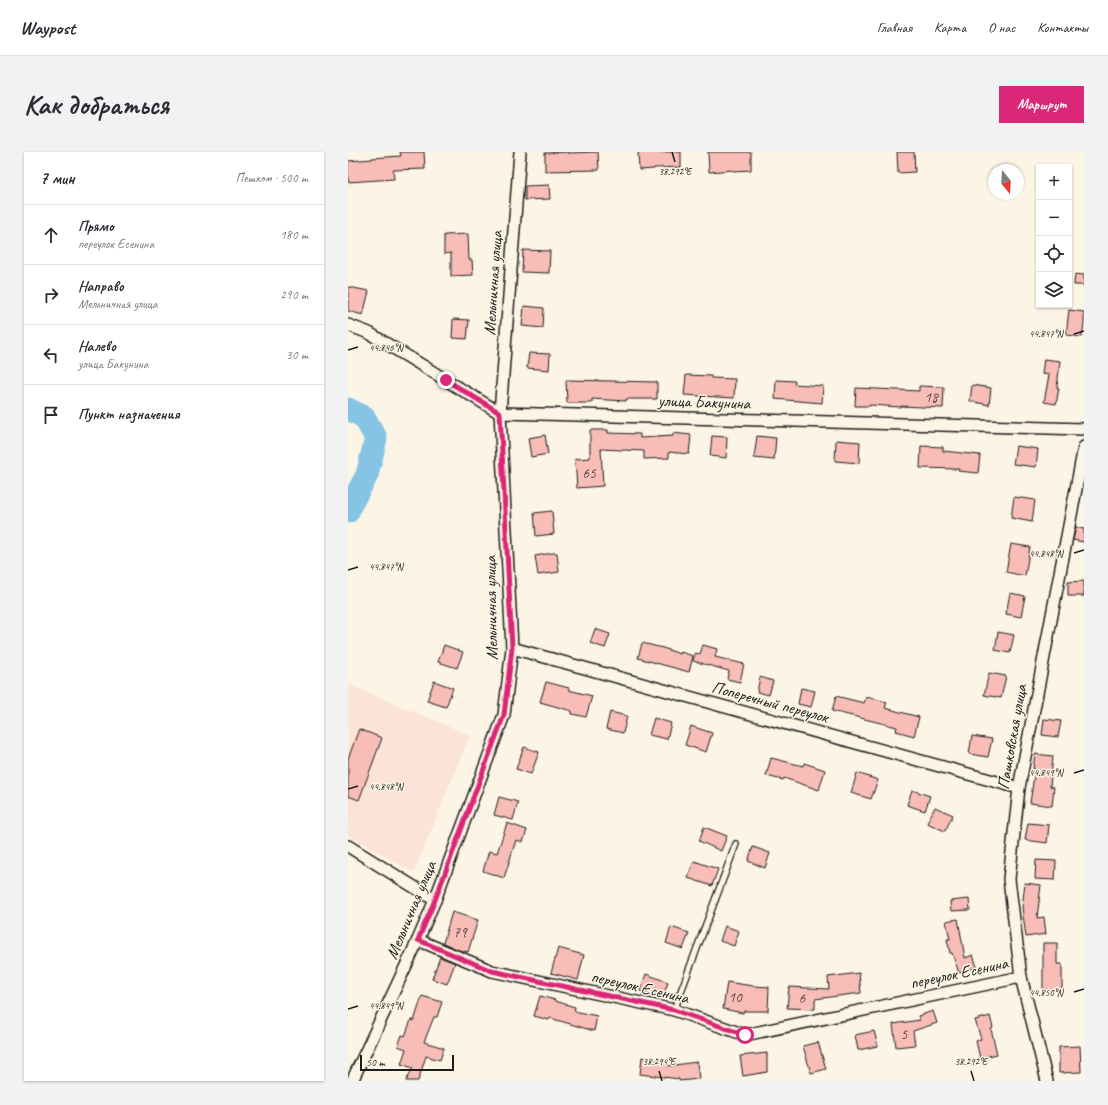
<!DOCTYPE html>
<html lang="ru">
<meta charset="utf-8">
<style>
:root{--surface:#fff;--page:#f2f2f3;--text:#2b2b33;--muted:#7c7c81;--line:#e1e1e2;--accent:#db2777}
body{margin:0;font-family:Caveat,sans-serif;background:var(--page);color:var(--text)}
.controls{position:absolute;right:12px;top:12px;display:grid;overflow:hidden;border-radius:0px;box-shadow:0 1px 3px #0004}
.controls button{width:36px;height:36px;display:grid;place-items:center;padding:0;border:0;border-bottom:1px solid var(--line);background:var(--surface);color:var(--text);font:20px sans-serif}
.compass{position:absolute;left:640px;top:12px;width:36px;height:36px;border-radius:50%;background:var(--surface);box-shadow:0 1px 3px #0004;rotate:162deg}
.scale{position:absolute;left:12px;bottom:10px;width:94px;box-sizing:border-box;padding-left:4px;border:2px solid #1c1c1c;border-top:0;font-size:11px;line-height:14px;white-space:nowrap;color:#1c1c1c;-webkit-text-stroke:3px #fcf5e5;paint-order:stroke}
.stop{position:absolute;width:12px;height:12px;margin:-9px;border:3px solid #db2777;border-radius:50%;background:#fff}
.stop.end{background:#db2777;border-color:#fff;box-shadow:0 1px 4px #0008}
.list{margin:0;padding:0;list-style:none}
h2{display:flex;justify-content:space-between;align-items:center;height:52px;margin:0;padding:0 16px;font-size:17px}
h2 small{font-size:13px;font-weight:400;color:var(--muted)}
.list li{display:grid;grid-template-columns:26px 1fr auto;gap:12px;align-items:center;box-sizing:border-box;height:60px;padding:0 16px;border-top:1px solid var(--line)}
.list b{display:block;font-size:15px;white-space:nowrap}
.list p{margin:0;font-size:13px;white-space:nowrap;color:var(--muted)}
.list em{font-size:13px;font-style:normal;color:var(--muted)}
.icon{flex:none;width:22px;height:22px;fill:none;stroke:currentColor;stroke-width:2;stroke-linecap:round;stroke-linejoin:round}
.map{position:relative;flex:none;width:736px;height:929px;overflow:hidden;border-radius:0px}
header{display:flex;align-items:center;gap:24px;box-sizing:border-box;height:56px;padding:0 20px;background:var(--surface);border-bottom:1px solid var(--line)}
header strong{font-size:19px}
nav{display:flex;gap:22px;margin-inline-start:auto;font-size:14px}
.intro{display:flex;align-items:center;justify-content:space-between;box-sizing:border-box;height:96px;padding:0 24px}
h1{margin:0;font-size:28px}
.button{padding:10px 18px;border-radius:0px;background:var(--accent);color:#fff;font-size:14px;font-weight:700}
main{display:flex;gap:24px;padding:0 24px}
aside{flex:1;background:var(--surface);border-radius:0px;box-shadow:0 1px 3px #0004}
.map>svg:first-child{display:block}
</style>
<header>
<strong>Waypost</strong>
<nav><a>Главная</a><a>Карта</a><a>О нас</a><a>Контакты</a></nav>
</header>
<div class="intro"><h1>Как добраться</h1><a class="button">Маршрут</a></div>
<main>
<aside>
<h2>7 мин<small>Пешком · 500 m</small></h2>
<ul class="list">
<li><svg class="icon" aria-label="ahead" viewBox="0 0 24 24"><path d="M12 20V5M6 11l6-6 6 6"/></svg><div><b>Прямо</b><p>переулок Есенина</p></div><em>180 m</em></li>
<li><svg class="icon" aria-label="right" viewBox="0 0 24 24"><path d="M7 20v-9h11M14 6l5 5-5 5"/></svg><div><b>Направо</b><p>Мельничная улица</p></div><em>290 m</em></li>
<li><svg class="icon" aria-label="left" viewBox="0 0 24 24"><path d="M17 20v-9H6M10 6l-5 5 5 5"/></svg><div><b>Налево</b><p>улица Бакунина</p></div><em>30 m</em></li>
<li><svg class="icon" aria-label="arrive" viewBox="0 0 24 24"><path d="M6 21V4h12l-3 4 3 4H6"/></svg><div><b>Пункт назначения</b></div></li>
</ul>
</aside>
<div class="map">
<svg width="736" height="929" viewBox="0 0 736 929">
<rect width="100%" height="100%" fill="#fcf5e5"/>
<filter id="ink" filterUnits="userSpaceOnUse"><feTurbulence type="fractalNoise" baseFrequency=".025" numOctaves="2"/><feDisplacementMap in="SourceGraphic" scale="8" xChannelSelector="R" yChannelSelector="G"/><feConvolveMatrix kernelMatrix="1 2 1 2 8 2 1 2 1" color-interpolation-filters="sRGB"/></filter>
<g filter="url(#ink)">
<path fill="#fbe4d7" d="M0,532l122,51 -56,138 -66,-38z"/>
<g fill="none" stroke-linecap="round" stroke-linejoin="round">
<path stroke="#85c4e5" stroke-width="23" d="M0,257l16,8 12,21 -9,37 -18,33 -1,4"/>
</g>
<g fill="#f9bdb7" stroke="#1c1c1c">
<path d="M52,0h24l1,17 -32,1 1,9 -46,3v-21l24,-2v-1l29,-2z"/>
<path d="M220,0v1l30,-1 1,18 -54,1v-18z"/>
<path d="M290,0h43v15l-27,1v1l-15,1z"/>
<path d="M360,0h43v18l-18,1v-1l-24,2z"/>
<path d="M549,0h17l1,20 -17,1z"/>
<path d="M201,33l1,14 -25,1v-14z"/>
<path d="M120,82l1,26h3l1,15 -22,1v-23l-7,1v-19z"/>
<path d="M175,98l27,1 -1,22 -27,-1z"/>
<path d="M727,122l9,1v10h-10z"/>
<path d="M0,135l21,4 -6,24 -15,-4z"/>
<path d="M176,154l20,2 -1,20 -21,-2z"/>
<path d="M721,158l15,2v11l-2,14 -16,-2z"/>
<path d="M105,167l16,1 -2,19 -15,-1z"/>
<path d="M181,201l21,1 -1,16 -22,-2z"/>
<path d="M696,207l16,2 -3,27h2l-3,16 -12,-2 5,-27 -7,-1z"/>
<path d="M338,223l25,1v2l24,1 -1,19 -50,-3z"/>
<path d="M218,228l91,2v17h-31v2l-34,-2v4h-25z"/>
<path d="M428,228l19,1 -1,3 29,2 -1,17 -47,-4z"/>
<path d="M624,233l19,3 -2,17 -19,-4z"/>
<path d="M571,234l25,1 -1,21 -42,-2v1l-31,-2v1h-15l1,-18 63,3z"/>
<path d="M242,278h18v3l32,1v4l33,-2v-3l18,2 -2,19 -20,-2v6l-25,1v-8l-43,-2 2,37 -26,2 -2,-29 15,-1z"/>
<path d="M197,283l3,19 -17,3 -3,-19z"/>
<path d="M364,284l15,1 -1,21 -16,-2z"/>
<path d="M409,284l19,2 -2,22 -20,-2z"/>
<path d="M488,288l24,2 -1,21 -24,-2z"/>
<path d="M573,294l22,1v4l37,4 -2,18 -20,-2 1,-2 -39,-1z"/>
<path d="M668,294l22,3 -2,18 -23,-3z"/>
<path d="M666,345l21,3 -3,22 -21,-4z"/>
<path d="M204,359l2,23 -18,2 -2,-23z"/>
<path d="M728,375l8,2v13l-11,-2z"/>
<path d="M663,392l19,3 -5,29 -19,-4z"/>
<path d="M204,401h5l2,19 -21,3 -3,-19z"/>
<path d="M736,429v15h-16v-14z"/>
<path d="M662,441l15,3 -4,21 -15,-3z"/>
<path d="M247,477l15,5 -5,14 -15,-5z"/>
<path d="M650,480l16,3 -4,18 -15,-3z"/>
<path d="M294,491l21,5 17,6 1,-2 12,4 -4,16 -51,-14z"/>
<path d="M96,493l19,7 -6,16 -19,-6z"/>
<path d="M355,493l14,4 -2,8 29,7 -4,18 -13,-3 2,-8 -36,-10 2,-8 5,1z"/>
<path d="M641,521l17,3 -5,22 -17,-3z"/>
<path d="M412,525l13,4 -4,14 -12,-3z"/>
<path d="M86,529l19,7 -7,19 -19,-6z"/>
<path d="M198,530l23,6v2l23,6 -6,21 -14,-3v-3l-32,-9z"/>
<path d="M453,536l14,3 -4,16 -13,-3z"/>
<path d="M488,544l28,7 2,-6 21,5 -2,6 34,9 -5,19 -18,-5 1,-4 -65,-16z"/>
<path d="M262,560l17,4 -4,17 -17,-4z"/>
<path d="M306,566l17,5 -4,16 -18,-4z"/>
<path d="M696,567l17,2 -3,16 -16,-2z"/>
<path d="M343,574l21,7 -6,19 -21,-7z"/>
<path d="M11,577l23,9 -23,62 -11,-4v-37z"/>
<path d="M624,584l20,3 -4,18 -19,-3z"/>
<path d="M176,595l15,5 -8,22 -15,-5z"/>
<path d="M687,602l18,2 -3,30 4,1 -2,19 -22,-3 5,-34h-2z"/>
<path d="M423,606l32,8 1,-3 21,7 -6,20 -35,-12 -1,2 -17,-4z"/>
<path d="M509,621l21,7 -7,19 -20,-6z"/>
<path d="M564,638l18,6 -5,15 -18,-6z"/>
<path d="M151,645l19,5 -5,18 -19,-5z"/>
<path d="M587,655l18,8 -8,16 -18,-8z"/>
<path d="M159,671l20,7 -4,12 -7,-2 -12,38 -21,-7 6,-20 8,2z"/>
<path d="M680,671l21,2 -2,18 -22,-3z"/>
<path d="M356,675l23,9 -6,15 -22,-10z"/>
<path d="M405,695l17,6 -5,15 -17,-7z"/>
<path d="M688,708l20,1 -1,19 -20,-1z"/>
<path d="M346,709l24,8 -6,17 -24,-8z"/>
<path d="M677,731l16,2 -4,33 7,-1 2,17 -20,3 -4,-30z"/>
<path d="M621,747l1,11 -19,1 -1,-10z"/>
<path d="M104,760l26,8 -10,32 -9,-2 -16,-7z"/>
<path d="M610,767l7,39 8,-3 4,12 -18,6 -7,-20h-2l-3,-14h3l-4,-18z"/>
<path d="M377,774l14,5 -5,15 -14,-5z"/>
<path d="M323,775l18,6 -6,16 -17,-6z"/>
<path d="M695,791h14v21h5v26h-19z"/>
<path d="M210,796l26,7 -6,25 -27,-7z"/>
<path d="M92,805l15,6 -8,21 -15,-5z"/>
<path d="M511,821l2,20 -46,6v10l-28,-1 2,-21 40,2 -1,-12z"/>
<path d="M298,822l22,8 -5,16 -23,-7z"/>
<path d="M379,830l26,4 16,1 -1,24h-24l-1,2 -20,-4z"/>
<path d="M74,844l20,6 -5,15h-3l-10,25 20,6 -4,12 -14,-4 -8,25h-12l7,-13 -12,-4 5,-15 -8,-3 4,-11 3,1 6,-16 3,1z"/>
<path d="M192,844l15,4v1l20,6 -1,4 23,5 -3,15 -44,-13 -1,2 -15,-4z"/>
<path d="M585,859l4,12 -24,8 2,14 -19,2 -3,-23 27,-4 -2,-4z"/>
<path d="M642,864l3,12 -2,1 6,25 -17,4 -4,-17 5,-2 -6,-19z"/>
<path d="M526,879l4,15 -20,4 -3,-15z"/>
<path d="M470,890l8,27 -15,4 -8,-27z"/>
<path d="M732,894l1,26 -22,1v-26z"/>
<path d="M419,901v19l-24,4 -3,-20z"/>
<path d="M294,905l26,4 -1,5 30,-4 2,17 -20,2v-2l-39,-5z"/>
</g>
<g fill="none" stroke-linecap="round" stroke-linejoin="round">
<defs>
<path id="service" d="M326,858l62,-166"/>
<g id="minor">
<path d="M0,173l21,8 131,80 584,16"/>
<path d="M164,496l507,140"/>
<path d="M0,694l87,54"/>
<path d="M70,788l74,31 182,39 71,25 276,-58"/>
<path d="M4,929l66,-141 17,-40 69,-185 8,-67 -12,-235 20,-261"/>
<path d="M699,929l-26,-104 -12,-98 10,-91 65,-341"/>
</g>
</defs>
<use href="#service" stroke="#1c1c1c" stroke-width="8"/>
<use href="#minor" stroke="#1c1c1c" stroke-width="14"/>
<use href="#service" stroke="#fcf5e5" stroke-width="5.5"/>
<use href="#minor" stroke="#fcf5e5" stroke-width="11"/>
</g>
</g>
<g fill="none" stroke-linecap="round" stroke-linejoin="round" filter="url(#ink)">
<path stroke="#db2777" stroke-width="5" d="M98,228l54,33 12,235 -8,67 -69,185 -17,40 74,31 182,39 71,25"/>
</g>
<path fill="none" stroke="#1c1c1c" stroke-width="1.5" d="M324,0l3,10M726,182l10,-3M0,198l10,-3M726,401l10,-3M0,418l10,-3M726,621l10,-3M0,637l10,-3M726,840l10,-3M0,857l10,-3M311,919l3,10M623,919l3,10"/>
<g text-anchor="middle" dominant-baseline="central" stroke-width="3" stroke-linejoin="round" paint-order="stroke">
<g font-size="15" fill="#534443">
<text x="583" y="245">18</text>
<text x="241" y="321">65</text>
<text x="112" y="780">79</text>
<text x="387" y="845">10</text>
<text x="454" y="846">6</text>
<text x="556" y="882">5</text>
</g>
<g font-size="17" fill="#1c1c1c" stroke="#fcf5e5">
<text transform="translate(145 131) rotate(-86)">Мельничная улица</text>
<text transform="translate(356 250) rotate(2)">улица Бакунина</text>
<text transform="translate(143 456) rotate(-91)">Мельничная улица</text>
<text transform="translate(422 550) rotate(15)">Поперечный переулок</text>
<text transform="translate(664 585) rotate(-80)">Пашковская улица</text>
<text transform="translate(63 758) rotate(-67)">Мельничная улица</text>
<text transform="translate(611 821) rotate(-12)">переулок Есенина</text>
<text transform="translate(292 835) rotate(13)">переулок Есенина</text>
</g>
</g>
<g font-size="10" text-anchor="middle" fill="#1c1c1c" stroke="#fcf5e5" stroke-width="3" stroke-linejoin="round" paint-order="stroke">
<text x="327" y="23">38.292°E</text>
<text x="698" y="185">44.847°N</text>
<text x="38" y="199">44.846°N</text>
<text x="698" y="405">44.848°N</text>
<text x="38" y="418">44.847°N</text>
<text x="698" y="624">44.849°N</text>
<text x="38" y="638">44.848°N</text>
<text x="698" y="844">44.850°N</text>
<text x="38" y="857">44.849°N</text>
<text x="311" y="913">38.294°E</text>
<text x="623" y="913">38.292°E</text>
</g>
</svg>
<div class="controls">
<button>+</button>
<button>−</button>
<button><svg class="icon" aria-label="locate" viewBox="0 0 24 24"><circle cx="12" cy="12" r="6"/><path d="M12 2v4M12 18v4M2 12h4M18 12h4"/></svg></button>
<button><svg class="icon" aria-label="layers" viewBox="0 0 24 24"><path d="M12 4l9 5-9 5-9-5zM3 14l9 5 9-5"/></svg></button>
</div>
<svg class="compass" viewBox="-18 -18 36 36"><path d="M0-13l5 13h-10z" fill="#e53935"/><path d="M0 13l5-13h-10z" fill="#7c7c81"/></svg>
<div class="scale">50 m</div>
<div class="stop" style="left:397px;top:883px"></div>
<div class="stop end" style="left:98px;top:228px"></div>
</div>
</main>
